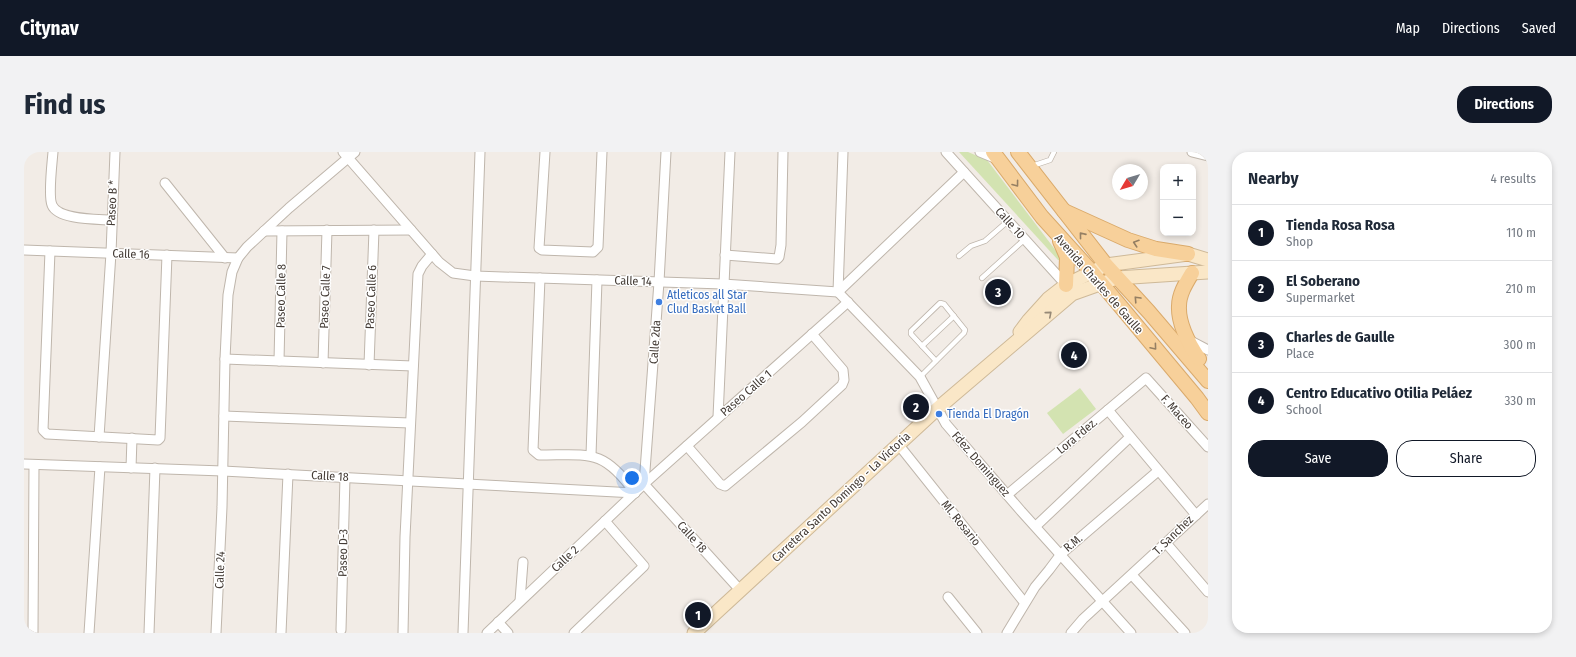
<!DOCTYPE html>
<meta charset="utf-8">
<style>
:root{--surface:#fff;--page:#f2f2f3;--text:#1f2937;--muted:#747a83;--line:#e0e1e3;--accent:#111827}
body{margin:0;font-family:"Fira Sans Condensed",sans-serif;background:var(--page);color:var(--text)}
.controls{position:absolute;right:12px;top:12px;display:grid;overflow:hidden;border-radius:8px;box-shadow:0 2px 6px #0003}
.controls button{width:36px;height:36px;display:grid;place-items:center;padding:0;border:0;border-bottom:1px solid var(--line);background:var(--surface);color:var(--text);font:20px sans-serif}
.compass{position:absolute;left:1088px;top:12px;width:36px;height:36px;border-radius:50%;background:var(--surface);box-shadow:0 2px 6px #0003;rotate:232deg}
.you{position:absolute;left:608px;top:326px;width:14px;height:14px;margin:-10px;border:3px solid #fff;border-radius:50%;background:#1a73e8;box-shadow:0 0 0 6px #1a73e833}
.badge{display:grid;place-items:center;width:26px;height:26px;border-radius:50%;background:var(--accent);color:#fff;font-size:13px;font-weight:700}
.pin{position:absolute;translate:-50% -50%;border:2px solid #fff;box-shadow:0 1px 4px #0006}
.list{margin:0;padding:0;list-style:none}
h2{display:flex;justify-content:space-between;align-items:center;height:52px;margin:0;padding:0 16px;font-size:17px}
h2 small{font-size:13px;font-weight:400;color:var(--muted)}
.list li{display:grid;grid-template-columns:26px 1fr auto;gap:12px;align-items:center;box-sizing:border-box;height:56px;padding:0 16px;border-top:1px solid var(--line)}
.list b{display:block;font-size:15px;white-space:nowrap}
.list p{margin:0;font-size:13px;white-space:nowrap;color:var(--muted)}
.list em{font-size:13px;font-style:normal;color:var(--muted)}
.actions{display:flex;gap:8px;padding:12px 16px}
.actions a{flex:1;padding:9px 0;border:1px solid var(--accent);border-radius:16px;text-align:center;font-size:14px;color:var(--accent)}
.actions .main{background:var(--accent);color:#fff}
.map{position:relative;flex:none;width:1184px;height:481px;overflow:hidden;border-radius:16px}
header{display:flex;align-items:center;gap:24px;box-sizing:border-box;height:56px;padding:0 20px;background:var(--accent);color:#fff}
header strong{font-size:19px}
nav{display:flex;gap:22px;margin-inline-start:auto;font-size:14px}
.intro{display:flex;align-items:center;justify-content:space-between;box-sizing:border-box;height:96px;padding:0 24px}
h1{margin:0;font-size:28px}
.button{padding:10px 18px;border-radius:16px;background:var(--accent);color:#fff;font-size:14px;font-weight:700}
main{display:flex;gap:24px;padding:0 24px}
aside{flex:1;background:var(--surface);border-radius:16px;box-shadow:0 2px 6px #0003}
.map>svg:first-child{display:block}
</style>
<header>
<strong>Citynav</strong>
<nav><a>Map</a><a>Directions</a><a>Saved</a></nav>
</header>
<div class="intro"><h1>Find us</h1><a class="button">Directions</a></div>
<main>
<div class="map">
<svg width="1184" height="481" viewBox="0 0 1184 481">
<rect width="100%" height="100%" fill="#f2ece6"/>
<g fill="#d3e3b1">
<path d="M935,0h9l19,8 76,100h-5z"/>
<path d="M1056,236l16,21 -33,25 -16,-21z"/>
</g>
<g fill="none" stroke-linecap="round" stroke-linejoin="round">
<defs>
<g id="lane">
<path d="M1008,14l18,-6 4,-8"/>
<path d="M935,104l12,-10 14,-5 23,-20"/>
<path d="M958,126l43,-39"/>
<path d="M898,194l32,-30"/>
<path d="M896,225l44,-44 1,-3 -21,-26 -4,-1 -29,28v3l25,27"/>
</g>
<g id="street">
<path d="M29,0c-1,12 -5,44 -1,53 6,15 45,14 59,15"/>
<path d="M319,0l96,110 14,11 22,3 248,8 115,8"/>
<path d="M521,0l-6,96 3,2 51,2 5,-5 4,-95"/>
<path d="M922,0l121,134"/>
<path d="M956,0l17,7"/>
<path d="M1168,0l16,4"/>
<path d="M141,31l60,75"/>
<path d="M240,79l147,-1"/>
<path d="M0,98l214,8"/>
<path d="M26,99l-7,179 4,4 111,6 2,-2 7,-183"/>
<path d="M701,103l52,4 2,-2 2,-12 2,-93"/>
<path d="M516,126l-7,172 6,5c50,0 64,-7 96,38"/>
<path d="M814,140l82,85 26,47 75,87 110,122"/>
<path d="M814,140l126,-120"/>
<path d="M814,140l5,-140"/>
<path d="M1165,188l19,10"/>
<path d="M201,207l188,7"/>
<path d="M255,209l3,-130"/>
<path d="M299,211l4,-133"/>
<path d="M345,213l5,-135"/>
<path d="M1084,258l88,105"/>
<path d="M200,264l186,7"/>
<path d="M694,265l12,-265"/>
<path d="M75,285l12,-184 4,-101"/>
<path d="M874,292l126,158"/>
<path d="M663,294l33,38 5,2 77,-64 40,-37 2,-5 -1,-10 -31,-36"/>
<path d="M567,303l6,-175"/>
<path d="M0,312l199,7 412,22"/>
<path d="M107,316l1,-30"/>
<path d="M620,332l15,-202 7,-130"/>
<path d="M620,332l96,106"/>
<path d="M983,343l139,-117 62,69"/>
<path d="M1012,374l94,-89"/>
<path d="M1142,391l42,49"/>
<path d="M1108,423l53,58"/>
<path d="M924,445l29,36"/>
<path d="M496,449l3,-39"/>
<path d="M474,470l10,11"/>
<path d="M317,478l4,-153"/>
<path d="M9,481l1,-168"/>
<path d="M65,481l11,-166"/>
<path d="M125,481l6,-165"/>
<path d="M192,481l6,-126 3,-148 3,-64 4,-23 6,-14 9,-11 42,-39 66,-56"/>
<path d="M257,481l7,-159"/>
<path d="M379,481l2,-96 13,-263 4,-8 10,-12"/>
<path d="M439,481l17,-481"/>
<path d="M463,481l157,-149 204,-182"/>
<path d="M550,481l70,-67 -39,-45"/>
<path d="M983,481l28,-46 14,-17 12,-16 97,-83"/>
<path d="M1047,481l12,-14 125,-115"/>
</g>
<g id="secondary">
<path d="M996,180l9,-12 19,-21 18,-14 40,-20 82,-11 20,6"/>
<path d="M670,481l243,-224 135,-115 45,-16 91,-6"/>
</g>
<g id="primary">
<path d="M969,0l49,65 49,54 106,127 11,15"/>
<path d="M994,0l88,113 43,47 59,69"/>
<path d="M1040,59l64,29 28,9 32,5"/>
<path d="M1036,89l7,16 -1,28"/>
<path d="M1168,121c-6,10 -13,21 -13,33 -1,18 10,38 20,53"/>
</g>
</defs>
<use href="#lane" stroke="#bfb6ac" stroke-width="6"/>
<use href="#street" stroke="#bfb6ac" stroke-width="11"/>
<use href="#secondary" stroke="#ceb998" stroke-width="15"/>
<use href="#primary" stroke="#daaa6b" stroke-width="16"/>
<use href="#lane" stroke="#fff" stroke-width="4.5"/>
<use href="#street" stroke="#fff" stroke-width="9"/>
<use href="#secondary" stroke="#fae7c7" stroke-width="13"/>
<use href="#primary" stroke="#f7d09a" stroke-width="14"/>
</g>
<defs><path id="oneway-chevron" d="M-2-3.5L2.5 0L-2 3.5" fill="none" stroke-width="1.6" stroke-linecap="round" stroke-linejoin="round"/></defs>
<g stroke="#957f63">
<use href="#oneway-chevron" transform="translate(992 32) rotate(53)"/>
<use href="#oneway-chevron" transform="translate(1058 83) rotate(-129)"/>
<use href="#oneway-chevron" transform="translate(1112 91) rotate(-162)"/>
<use href="#oneway-chevron" transform="translate(1113 147) rotate(-133)"/>
<use href="#oneway-chevron" transform="translate(1130 195) rotate(50)"/>
</g>
<use stroke="#968977" href="#oneway-chevron" transform="translate(1025 162) rotate(-41)"/>
<g fill="#3f7fe0" stroke="#fff" stroke-width="1.5">
<circle cx="635" cy="150" r="4"/>
<circle cx="915" cy="262" r="4"/>
</g>
<g text-anchor="middle" dominant-baseline="central" stroke-width="3" stroke-linejoin="round" paint-order="stroke">
<g font-size="12" fill="#443c36" stroke="#fff">
<text transform="translate(88 51) rotate(-87)">Paseo B *</text>
<text transform="translate(986 71) rotate(48)">Calle 10</text>
<text transform="translate(107 102) rotate(2)">Calle 16</text>
<text transform="translate(609 129) rotate(2)">Calle 14</text>
<text transform="translate(1075 132) rotate(49)">Avenida Charles de Gaulle</text>
<text transform="translate(257 144) rotate(-89)">Paseo Calle 8</text>
<text transform="translate(301 145) rotate(-88)">Paseo Calle 7</text>
<text transform="translate(347 145) rotate(-88)">Paseo Calle 6</text>
<text transform="translate(631 190) rotate(-86)">Calle 2da</text>
<text transform="translate(722 241) rotate(-41)">Paseo Calle 1</text>
<text transform="translate(1153 260) rotate(48)">F. Maceo</text>
<text transform="translate(1053 284) rotate(-40)">Lora Fdez.</text>
<text transform="translate(957 312) rotate(49)">Fdez. Dominguez</text>
<text transform="translate(306 324) rotate(3)">Calle 18</text>
<text transform="translate(817 345) rotate(-43)">Carretera Santo Domingo - La Victoria</text>
<text transform="translate(937 371) rotate(51)">Ml. Rosario</text>
<text transform="translate(1149 383) rotate(-44)">T. Sanchez</text>
<text transform="translate(668 385) rotate(48)">Calle 18</text>
<text transform="translate(1049 391) rotate(-40)">R.M.</text>
<text transform="translate(319 401) rotate(-89)">Paseo D-3</text>
<text transform="translate(541 407) rotate(-43)">Calle 2</text>
<text transform="translate(196 418) rotate(-88)">Calle 24</text>
</g>
<g font-size="12" fill="#366cbe" stroke="#fff" text-anchor="start">
<text x="643" y="143">Atleticos all Star<tspan x="643" dy="14">Clud Basket Ball</tspan></text>
<text x="923" y="262">Tienda El Dragón</text>
</g>
</g>
</svg>
<div class="controls">
<button>+</button>
<button>−</button>
</div>
<svg class="compass" viewBox="-18 -18 36 36"><path d="M0-13l5 13h-10z" fill="#e53935"/><path d="M0 13l5-13h-10z" fill="#747a83"/></svg>
<div class="you"></div>
<div class="pin badge" style="left:674px;top:463px">1</div>
<div class="pin badge" style="left:892px;top:255px">2</div>
<div class="pin badge" style="left:974px;top:140px">3</div>
<div class="pin badge" style="left:1050px;top:203px">4</div>
</div>
<aside>
<h2>Nearby<small>4 results</small></h2>
<ul class="list">
<li><span class="badge">1</span><div><b>Tienda Rosa Rosa</b><p>Shop</p></div><em>110 m</em></li>
<li><span class="badge">2</span><div><b>El Soberano</b><p>Supermarket</p></div><em>210 m</em></li>
<li><span class="badge">3</span><div><b>Charles de Gaulle</b><p>Place</p></div><em>300 m</em></li>
<li><span class="badge">4</span><div><b>Centro Educativo Otilia Peláez</b><p>School</p></div><em>330 m</em></li>
</ul>
<div class="actions"><a class="main">Save</a><a>Share</a></div>
</aside>
</main>
